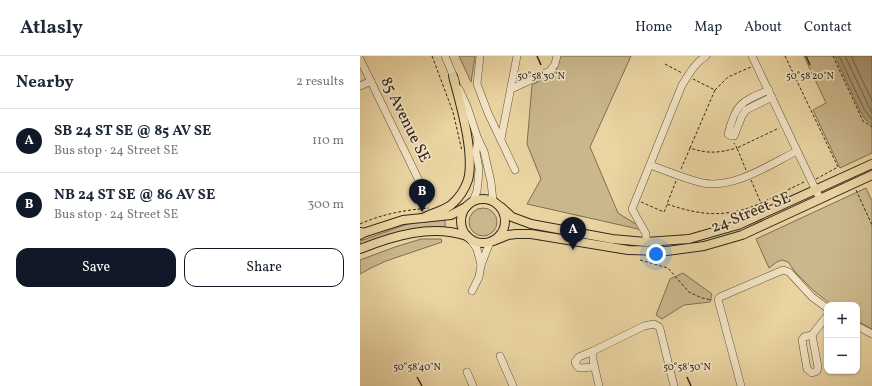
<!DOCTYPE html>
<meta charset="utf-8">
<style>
:root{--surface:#fff;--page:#f2f2f3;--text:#1f2937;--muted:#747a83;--line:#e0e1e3;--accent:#111827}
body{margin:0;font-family:Vollkorn,serif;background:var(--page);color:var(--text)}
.controls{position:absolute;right:12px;bottom:12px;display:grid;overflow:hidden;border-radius:8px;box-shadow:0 1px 3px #0004}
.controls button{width:36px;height:36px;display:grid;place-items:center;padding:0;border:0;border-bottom:1px solid var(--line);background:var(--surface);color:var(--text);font:20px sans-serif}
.you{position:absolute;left:296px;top:198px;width:14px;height:14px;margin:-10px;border:3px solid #fff;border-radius:50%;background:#1a73e8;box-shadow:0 0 0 6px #1a73e833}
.badge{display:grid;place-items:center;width:26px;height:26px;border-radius:50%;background:var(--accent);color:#fff;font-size:13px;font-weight:700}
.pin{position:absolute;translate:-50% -33px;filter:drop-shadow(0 1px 2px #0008)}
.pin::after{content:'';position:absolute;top:21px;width:14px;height:12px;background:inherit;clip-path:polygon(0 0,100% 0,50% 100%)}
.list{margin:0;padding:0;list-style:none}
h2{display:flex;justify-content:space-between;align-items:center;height:52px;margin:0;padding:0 16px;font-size:17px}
h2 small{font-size:13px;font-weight:400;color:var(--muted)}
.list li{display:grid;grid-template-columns:26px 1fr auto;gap:12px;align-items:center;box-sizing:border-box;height:64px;padding:0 16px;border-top:1px solid var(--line)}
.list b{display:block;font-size:15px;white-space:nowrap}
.list p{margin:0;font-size:13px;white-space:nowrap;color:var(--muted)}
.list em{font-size:13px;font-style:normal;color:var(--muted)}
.actions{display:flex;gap:8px;padding:12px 16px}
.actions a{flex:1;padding:9px 0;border:1px solid var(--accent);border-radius:12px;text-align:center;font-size:14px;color:var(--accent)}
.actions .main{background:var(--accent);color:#fff}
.map{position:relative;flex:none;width:512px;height:330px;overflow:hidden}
header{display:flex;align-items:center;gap:24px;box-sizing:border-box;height:56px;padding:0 20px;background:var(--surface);border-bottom:1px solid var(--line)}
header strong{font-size:19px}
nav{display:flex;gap:22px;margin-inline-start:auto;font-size:14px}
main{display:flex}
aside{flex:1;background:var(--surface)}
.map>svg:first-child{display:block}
</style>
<header>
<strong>Atlasly</strong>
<nav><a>Home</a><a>Map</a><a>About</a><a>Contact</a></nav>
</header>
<main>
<aside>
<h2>Nearby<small>2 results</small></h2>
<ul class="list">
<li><span class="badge">A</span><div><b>SB 24 ST SE @ 85 AV SE</b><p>Bus stop · 24 Street SE</p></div><em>110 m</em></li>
<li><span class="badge">B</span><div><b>NB 24 ST SE @ 86 AV SE</b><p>Bus stop · 24 Street SE</p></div><em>300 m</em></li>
</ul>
<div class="actions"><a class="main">Save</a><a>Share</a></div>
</aside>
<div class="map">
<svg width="512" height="330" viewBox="0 0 512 330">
<rect width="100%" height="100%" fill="#ead4a2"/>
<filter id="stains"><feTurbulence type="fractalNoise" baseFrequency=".005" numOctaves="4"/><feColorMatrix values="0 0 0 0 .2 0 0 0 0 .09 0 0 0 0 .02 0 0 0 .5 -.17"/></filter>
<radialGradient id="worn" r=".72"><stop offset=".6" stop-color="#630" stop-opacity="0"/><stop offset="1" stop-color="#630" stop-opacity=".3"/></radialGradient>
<g fill="#cab78b" stroke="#7d6f54">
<path d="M99,0h16l-4,26z"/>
<path d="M199,0h72l-41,91 28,66 29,18 -120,-27 14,-25 -14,-35 5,-59 24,-13z"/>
<path d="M444,0h68v97l-32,15 -27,-58 13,-7z"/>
<path d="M506,132l6,13v128l-15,-8v-16h-25l-18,-14 -18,-18 -8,-11 -6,-2 -5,2 -8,6 -13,-29z"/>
<circle cx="123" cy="166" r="14"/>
<path d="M85,163v9l-61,8 -24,9v-4l48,-17 14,-3z"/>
<path d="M61,183h20l1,3 -56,19 -13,6 -13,7v-14l35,-13z"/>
<path d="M323,217l29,21 -2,8 -26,3 -22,14 -6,-4 14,-36z"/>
</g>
<path fill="#ab9974" stroke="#7a6b51" d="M475,0h37v69l-7,-6 -5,-8z"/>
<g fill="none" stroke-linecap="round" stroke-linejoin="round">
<g stroke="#6e6048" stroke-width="1">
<path d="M479,0l25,53 8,11"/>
<path d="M485,0l27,57"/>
<path d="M491,0l21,45"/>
</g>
<defs>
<g id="minor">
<path d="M85,0l10,24"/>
<path d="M120,0l-3,28 11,29 27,57"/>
<path d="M392,0l68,143"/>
<path d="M0,3l65,134"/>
<path d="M0,30l11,-5"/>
<path d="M99,33l8,17 11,33 6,12 7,31 2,19"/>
<path d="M151,33l39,-18 5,-7 2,-8"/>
<path d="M409,34c-28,12 -33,13 -41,44l3,2h3l8,-20 4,-6 26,-13"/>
<path d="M141,83l16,-83"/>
<path d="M290,109c17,6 35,14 53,18 31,6 68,-19 94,-32"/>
<path d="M113,145l4,-10 1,-8 1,-14 -3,-17 2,-13"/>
<path d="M111,184l6,9 4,16"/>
<path d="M286,186v-8l-14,-25 50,-124c7,-11 13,-22 24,-29"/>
<path d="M112,235l7,-14 2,-12 9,-23"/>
<path d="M497,270l15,8"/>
<path d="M452,279l6,32 -1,4 -5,2 -5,-4 -5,-29 2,-3 8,-2 15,-19"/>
<path d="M233,295l-14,6 -4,5 2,4 2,2 15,-1"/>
<path d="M140,300l13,30"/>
<path d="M107,316l6,14"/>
<path d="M239,330l-6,-26v-9l51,-25 10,-2 5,3 1,2 14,57"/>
<path d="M381,330l-22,-83 -1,-4 2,-2 63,-27 6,2 23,25 15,11"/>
</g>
<g id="major">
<circle cx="123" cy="165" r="22"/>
<path d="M141,151l11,10 19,7 81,15 34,3 43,-3 49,-14 134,-61"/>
<path d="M63,162c9,-5 20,-7 28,-13 7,-6 14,-16 17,-25 7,-27 -8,-77 -15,-104"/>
<path d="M0,178l43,-14 48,-5 15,-8"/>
<path d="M133,185l15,-6 8,-1h15l97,16 39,1 37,-5 38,-11 130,-60"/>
<path d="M0,193c33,-13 71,-25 107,-13"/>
</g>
<path id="highway" d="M0,178l1,-1"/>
</defs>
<use href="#minor" stroke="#5e523e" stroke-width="8"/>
<use href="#major" stroke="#30271c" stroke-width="10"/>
<use href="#highway" stroke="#30271c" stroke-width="12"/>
<g stroke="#30271c" stroke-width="1" stroke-dasharray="3 2" stroke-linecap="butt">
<path d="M72,0l21,56 9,39"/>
<path d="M425,0l53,111 -22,12"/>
<path d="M473,0l30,65 9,6"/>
<path d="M305,8l17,9"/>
<path d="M355,34l13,-13 23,-10"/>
<path d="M330,92l25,-58 -22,-11"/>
<path d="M321,113l9,-21c18,6 28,5 47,0l-3,-5"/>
<path d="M386,114l-9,-22 42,-20"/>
<path d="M391,124l10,23 43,-21"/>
<path d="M316,125l-9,23c35,12 60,14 94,-1"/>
<path d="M496,134l16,35"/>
<path d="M281,146l23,10 3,-7"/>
<path d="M0,168c22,-10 45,-14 69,-16"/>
<path d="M280,204l28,8 21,24 13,6 10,2"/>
</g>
<use href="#minor" stroke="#f1e3c3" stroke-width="7"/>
<use href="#major" stroke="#ead4a2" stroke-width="8"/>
<use href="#highway" stroke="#ead4a2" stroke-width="10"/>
</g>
<path fill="none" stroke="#30271c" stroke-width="1.5" d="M177,0l4,9M446,0l4,9M57,321l5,9M327,321l4,9"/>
<g text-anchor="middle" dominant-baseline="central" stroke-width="3.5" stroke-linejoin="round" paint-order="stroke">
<g font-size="16" fill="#30271c" stroke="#f1e3c3">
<text transform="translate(45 64) rotate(64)">85 Avenue SE</text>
<text transform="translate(391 157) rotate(-22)">24 Street SE</text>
</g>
</g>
<g font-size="10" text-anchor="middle" fill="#30271c" stroke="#f1e3c3" stroke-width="3.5" stroke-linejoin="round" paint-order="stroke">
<text x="181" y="23">50°58'30"N</text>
<text x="450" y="23">50°58'20"N</text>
<text x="57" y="314">50°58'40"N</text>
<text x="327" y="314">50°58'30"N</text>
</g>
<rect width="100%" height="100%" filter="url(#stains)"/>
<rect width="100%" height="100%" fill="url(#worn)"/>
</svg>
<div class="controls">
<button>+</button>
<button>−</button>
</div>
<div class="you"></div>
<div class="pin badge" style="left:213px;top:194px">A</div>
<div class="pin badge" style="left:62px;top:156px">B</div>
</div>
</main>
